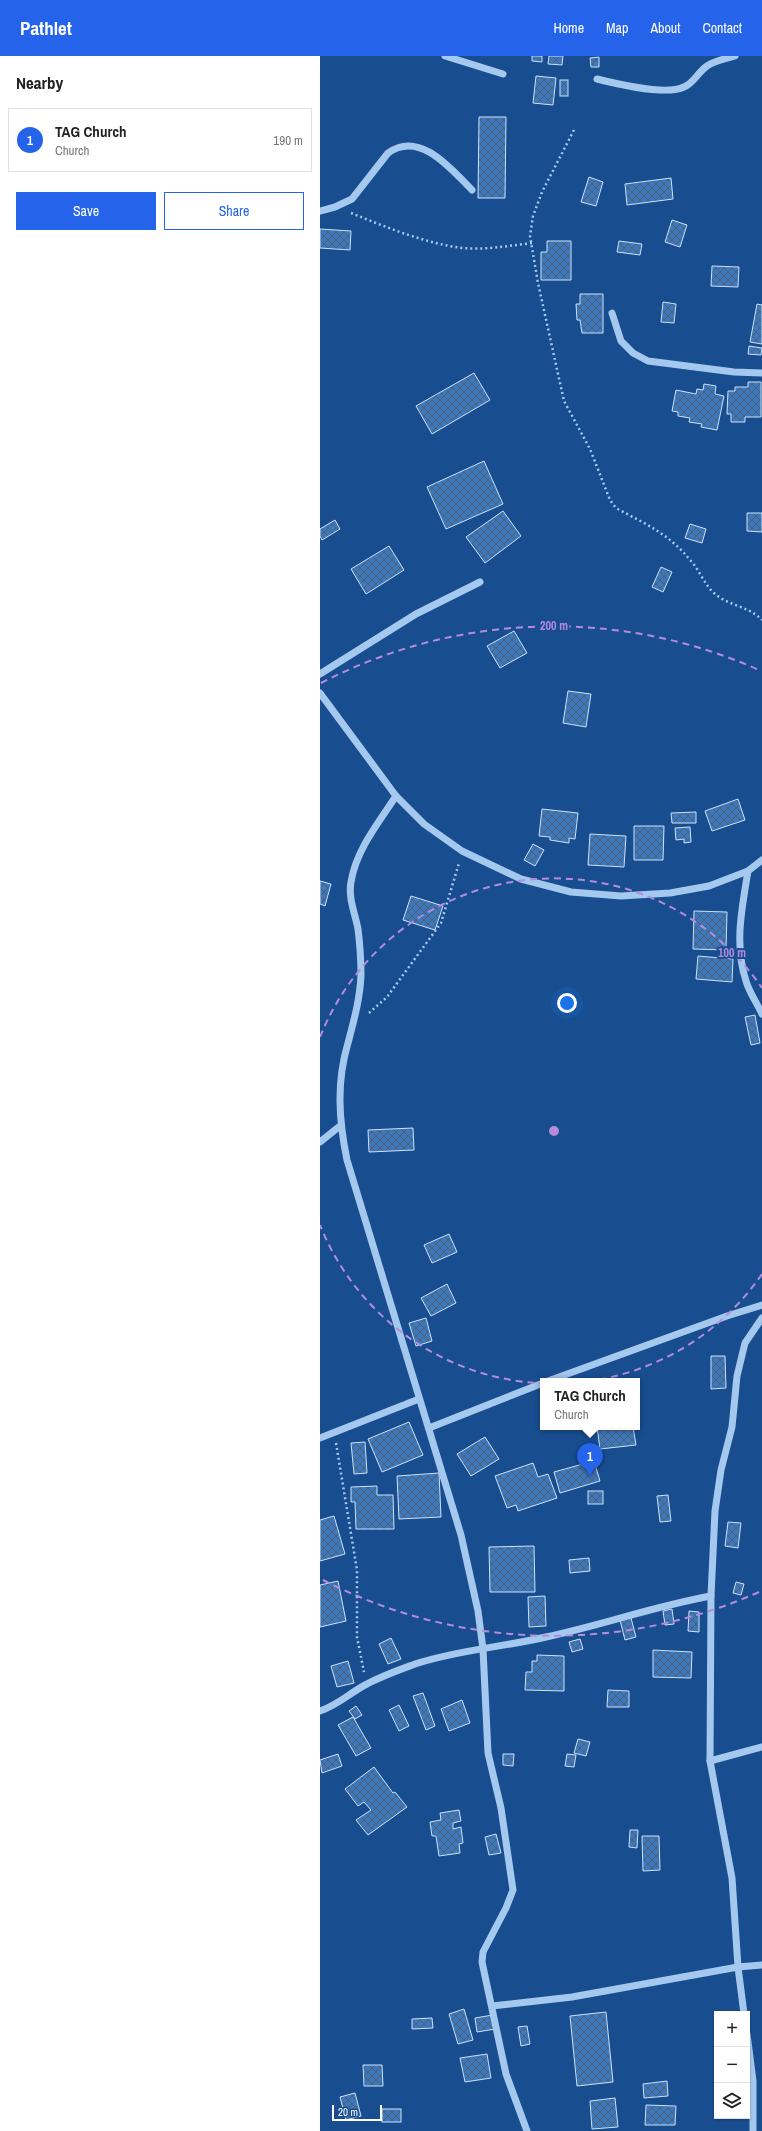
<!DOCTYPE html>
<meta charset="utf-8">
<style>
:root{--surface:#fff;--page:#f2f2f2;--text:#222;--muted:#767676;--line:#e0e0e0;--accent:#2563eb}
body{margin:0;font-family:"Archivo Narrow",sans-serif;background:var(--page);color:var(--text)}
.controls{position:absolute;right:12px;bottom:12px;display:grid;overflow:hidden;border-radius:0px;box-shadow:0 1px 3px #0004}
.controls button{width:36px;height:36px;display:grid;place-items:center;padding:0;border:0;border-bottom:1px solid var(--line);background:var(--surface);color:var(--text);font:20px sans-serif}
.scale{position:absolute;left:12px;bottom:10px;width:50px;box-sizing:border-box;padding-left:4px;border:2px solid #fff;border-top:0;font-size:11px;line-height:14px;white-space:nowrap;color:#fff;-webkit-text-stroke:3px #184e90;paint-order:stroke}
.you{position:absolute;left:247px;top:947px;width:14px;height:14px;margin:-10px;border:3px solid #fff;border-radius:50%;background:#1a73e8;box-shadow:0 0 0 6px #1a73e833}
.badge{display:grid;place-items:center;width:26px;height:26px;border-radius:50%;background:var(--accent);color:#fff;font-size:13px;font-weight:700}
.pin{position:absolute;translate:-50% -33px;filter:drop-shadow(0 1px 2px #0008)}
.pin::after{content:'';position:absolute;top:21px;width:14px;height:12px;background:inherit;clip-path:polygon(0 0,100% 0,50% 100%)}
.popup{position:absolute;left:220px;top:1322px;width:100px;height:52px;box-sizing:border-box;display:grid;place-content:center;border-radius:0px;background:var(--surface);filter:drop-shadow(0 1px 3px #0005);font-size:13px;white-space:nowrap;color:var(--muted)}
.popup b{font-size:15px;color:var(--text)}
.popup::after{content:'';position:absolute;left:50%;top:100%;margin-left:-8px;border:8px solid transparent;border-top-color:var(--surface)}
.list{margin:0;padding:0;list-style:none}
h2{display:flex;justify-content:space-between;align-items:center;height:52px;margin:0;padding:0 16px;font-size:17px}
h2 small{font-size:13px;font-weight:400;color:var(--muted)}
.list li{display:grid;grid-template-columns:26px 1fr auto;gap:12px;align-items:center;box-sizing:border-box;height:64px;margin:0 8px 8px;padding:0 8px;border:1px solid var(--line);border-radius:0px}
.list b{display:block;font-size:15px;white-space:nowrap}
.list p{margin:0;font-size:13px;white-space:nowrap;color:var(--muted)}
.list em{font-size:13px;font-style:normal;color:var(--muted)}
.actions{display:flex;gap:8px;padding:12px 16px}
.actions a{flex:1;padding:9px 0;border:1px solid var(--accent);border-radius:0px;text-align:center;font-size:14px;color:var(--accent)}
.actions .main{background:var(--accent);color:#fff}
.icon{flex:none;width:22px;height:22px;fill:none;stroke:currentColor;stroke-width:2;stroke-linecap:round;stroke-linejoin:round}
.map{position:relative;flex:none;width:442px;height:2075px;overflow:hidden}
header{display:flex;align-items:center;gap:24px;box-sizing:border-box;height:56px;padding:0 20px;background:var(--accent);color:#fff}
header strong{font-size:19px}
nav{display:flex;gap:22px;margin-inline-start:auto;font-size:14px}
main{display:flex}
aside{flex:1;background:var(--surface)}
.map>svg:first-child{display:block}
</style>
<header>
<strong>Pathlet</strong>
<nav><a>Home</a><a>Map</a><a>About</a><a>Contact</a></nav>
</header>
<main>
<aside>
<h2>Nearby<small></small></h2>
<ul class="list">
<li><span class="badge">1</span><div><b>TAG Church</b><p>Church</p></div><em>190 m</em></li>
</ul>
<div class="actions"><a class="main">Save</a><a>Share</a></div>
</aside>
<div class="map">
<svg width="442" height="2075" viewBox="0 0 442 2075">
<defs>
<pattern id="building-cross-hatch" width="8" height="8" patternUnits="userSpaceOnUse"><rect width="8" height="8" fill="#4077b8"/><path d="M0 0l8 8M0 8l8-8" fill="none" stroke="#466282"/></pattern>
</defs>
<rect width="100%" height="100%" fill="#184e90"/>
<g fill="url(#building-cross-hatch)" stroke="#cbe2fb">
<path d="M212,0h10v6l-10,-1z"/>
<path d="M229,0h14l-1,9 -14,-1z"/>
<path d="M279,1v10h-8l-1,-9z"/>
<path d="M216,20l20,2 -3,27 -20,-2z"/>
<rect x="240" y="24" width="8" height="16"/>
<path d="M159,61h27l-1,81h-27z"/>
<path d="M269,121l14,5 -7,24 -15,-4z"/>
<path d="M351,122l2,21 -46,6 -2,-21z"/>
<path d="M352,164l15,5 -7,22 -15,-5z"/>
<path d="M0,173l31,2 -1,19 -30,-2z"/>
<path d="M227,185h24v39h-30v-28h6z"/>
<path d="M299,185l23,3 -2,11 -23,-3z"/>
<path d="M392,210l27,1 -1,20 -27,-1z"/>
<path d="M260,238h23v39h-21l-2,-13h-3l-1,-16h4z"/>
<path d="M343,246l13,2 -2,19 -13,-1z"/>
<path d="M437,248l5,1v39l-12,-2z"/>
<path d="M429,290l13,2 -1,7 -13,-1z"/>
<path d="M154,317l16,27 -58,34 -16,-28z"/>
<path d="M428,326h13v35h-16v5h-14v-8h-4l1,-23h7v-4h13z"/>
<path d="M384,328l12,2 -1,8 9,2 -7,34 -16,-3 1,-3 -13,-2 1,-4 -12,-2v-4l-6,-1 4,-21 20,4 1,-5 6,1z"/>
<path d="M164,405l19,43 -57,25 -19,-42z"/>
<path d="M183,455l18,25 -36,27 -19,-26z"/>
<path d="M427,457h15v19l-15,-1z"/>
<path d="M15,464l5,9 -18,11 -2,-4v-7z"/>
<path d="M370,468l16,5 -4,14 -17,-5z"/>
<path d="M69,490l15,24 -38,24 -15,-25z"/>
<path d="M341,511l11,5 -9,20 -11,-5z"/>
<path d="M194,575l13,22 -27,15 -13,-22z"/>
<path d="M248,635l23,3 -5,33 -23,-4z"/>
<path d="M418,743l7,21 -33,11 -7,-20z"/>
<path d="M222,753l36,4 -3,26 -6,-1v5l-19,-3v-3l-11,-1z"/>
<path d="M376,756v11h-24l-1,-10z"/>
<path d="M314,770h30l-1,34h-29z"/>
<path d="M370,771l1,15 -7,1v-4l-8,1 -1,-12z"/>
<path d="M270,778l36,2 -2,31 -36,-2z"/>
<path d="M213,788l11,6 -9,16 -11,-6z"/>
<path d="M0,825l11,3 -6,22 -5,-2z"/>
<path d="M91,840l32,10 -8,24 -32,-10z"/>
<path d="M374,855l33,1 -1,38 -33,-1z"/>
<path d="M378,900l35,3 -1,23 -36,-3z"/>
<path d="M435,959l5,28 -9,2 -6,-28z"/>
<path d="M93,1072l1,22 -45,2 -1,-22z"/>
<path d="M129,1178l8,18 -25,11 -8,-18z"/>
<path d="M127,1228l9,19 -25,13 -10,-18z"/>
<path d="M106,1262l6,23 -16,5 -7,-23z"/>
<path d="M391,1300h14l1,32 -15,1z"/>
<path d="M89,1366l14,33 -41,17 -14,-33z"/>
<path d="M277,1371h36l3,18 -36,4z"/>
<path d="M165,1381l14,22 -28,17 -14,-22z"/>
<path d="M45,1386l2,31 -13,1 -3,-31z"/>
<path d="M274,1405l6,20 -40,12 -6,-21z"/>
<path d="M213,1407l5,14 10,-3 9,24 -39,13 -2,-6 -9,3 -12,-32z"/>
<path d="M119,1417l2,44 -42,2 -2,-43z"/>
<path d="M57,1430v9h16l1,34h-38l-1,-27h-4v-15z"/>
<rect x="268" y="1435" width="15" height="13"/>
<path d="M348,1439l3,26 -11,1 -3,-26z"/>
<path d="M14,1460l11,38 -25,7v-41z"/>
<path d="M408,1466l13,1 -3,25 -13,-2z"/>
<path d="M214,1490l1,46h-45l-1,-45z"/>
<path d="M269,1502l1,13 -20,2 -1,-13z"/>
<path d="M18,1525l8,40 -26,6v-42z"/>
<path d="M416,1526l8,2 -3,11 -8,-2z"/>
<path d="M225,1540l1,30 -17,1 -1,-30z"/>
<path d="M352,1553l2,15 -9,1 -2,-14z"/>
<path d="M369,1555l10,1v20l-11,-1z"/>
<path d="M311,1562l5,19 -11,3 -5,-20z"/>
<path d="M71,1582l10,21 -13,5 -9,-20z"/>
<path d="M260,1583l3,10 -11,3 -3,-10z"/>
<path d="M333,1594l39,2 -1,26 -38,-1z"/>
<path d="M217,1599l27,1v35l-39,-1 1,-18h6v-11h5z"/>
<path d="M28,1605l6,22 -17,4 -6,-21z"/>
<path d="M288,1634l21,1v16h-22z"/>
<path d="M103,1637l12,33 -9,4 -13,-34z"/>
<path d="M142,1644l8,23 -21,8 -8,-22z"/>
<path d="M79,1649l10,21 -10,5 -10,-21z"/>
<path d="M36,1650l6,9 -7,4 -6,-8z"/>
<path d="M33,1661l18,31 -15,8 -18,-31z"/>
<path d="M258,1683l12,3 -4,14 -12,-3z"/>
<path d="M18,1698l4,12 -20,7 -2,-13z"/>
<path d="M183,1698h11l-1,12 -10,-1z"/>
<path d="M247,1698l9,1 -2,12 -9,-1z"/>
<path d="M54,1711l19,26 2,-1 12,15 -39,28 -12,-15 15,-10 -7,-8 -6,4 -13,-17z"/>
<path d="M139,1754l2,11 -8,2v6l8,-2 2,16 -4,1 1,9 -21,3 -3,-20h-4l-2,-14 11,-2 -1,-7z"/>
<path d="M310,1774h8l-1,18 -8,-1z"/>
<path d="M176,1778l5,19 -12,2 -4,-18z"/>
<path d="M322,1780h17l1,34 -17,1z"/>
<path d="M144,1953l9,31 -15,4 -9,-30z"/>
<path d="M286,1956l7,70 -36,4 -7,-70z"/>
<path d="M173,1959l2,14 -18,3 -2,-14z"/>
<path d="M112,1962l1,10 -21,1v-10z"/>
<path d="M207,1970l3,18 -9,2 -3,-19z"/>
<path d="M167,1998l4,24 -26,4 -5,-24z"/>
<path d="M43,2009h19l1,21h-19z"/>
<path d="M347,2025l1,15 -24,2 -1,-14z"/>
<path d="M35,2037l6,23 -15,4 -6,-23z"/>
<path d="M295,2042l3,29 -26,2 -2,-28z"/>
<path d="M326,2049l30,1 -1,19h-30z"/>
<rect x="62" y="2053" width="19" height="13"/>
</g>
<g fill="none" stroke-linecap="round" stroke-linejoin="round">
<g stroke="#a5c8ef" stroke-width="2.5" stroke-dasharray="2 3" stroke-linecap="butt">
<path d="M254,74l-32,62 -9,24 -3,20 8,47 26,118 26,48 20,51 6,8c31,17 52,25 75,53 9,10 13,23 23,32 14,13 35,13 48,27"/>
<path d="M31,157c35,14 73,30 111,35 23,2 46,-2 70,-5"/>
<path d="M49,957l18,-16 54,-74 18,-60"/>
<path d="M16,1387l21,127v67l7,35"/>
</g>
<g stroke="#a5c8ef" stroke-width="7">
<path d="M125,0l58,18"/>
<path d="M277,23c20,5 69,17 87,8 10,-4 14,-15 23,-21 8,-6 19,-7 28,-10"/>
<path d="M0,155l15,-4 17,-8 36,-46c32,-23 63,16 84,37"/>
<path d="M292,257l9,28 12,12 15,8 86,11 28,1"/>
<path d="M0,618l96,-60 64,-32"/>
<path d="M0,637l76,103 28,28 38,27 59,28 50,13 50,4 49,-3 39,-7 39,-15 14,-11"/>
<path d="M76,740c-17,26 -40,54 -45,86 -3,16 4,31 7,47 2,16 3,30 3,46 -1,24 -7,45 -13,68 -12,40 -9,78 -1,117l114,375 17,76 5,38 5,104 13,55 12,82 -7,18 -23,44 -1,10 24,112 21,57"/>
<path d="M428,815c-6,37 -14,73 -2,110 3,11 11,22 16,33"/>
<path d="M0,1086l20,-16"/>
<path d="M442,1262l-17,25 -8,33 -5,51 -11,43 -6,41 -4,85 -1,165 22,117 6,89 24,-2"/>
<path d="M228,1325l179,-65 35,-11"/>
<path d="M109,1372l114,-45"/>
<path d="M0,1382l99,-39"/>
<path d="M0,1655c18,-6 31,-19 47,-27 15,-8 32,-14 48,-20 43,-14 88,-17 131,-27 56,-12 109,-31 165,-41"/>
<path d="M390,1705l52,-14"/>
<path d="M172,1950l80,-9 166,-30 6,47"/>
<path d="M427,1978l6,47v50"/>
</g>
</g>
<g fill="none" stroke="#b68bdc" stroke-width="2" stroke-dasharray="7 5">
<path d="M442 1218A252 252 0 0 1 0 1169M0 981A252 252 0 0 1 442 932"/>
<path d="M439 1536A505 505 0 0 1 1 1523M1 627A505 505 0 0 1 439 614"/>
</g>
<circle cx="234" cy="1075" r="6" fill="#b68bdc" stroke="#184e90" stroke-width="2"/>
<g font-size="12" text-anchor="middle" font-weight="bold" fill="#b68bdc" stroke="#184e90" stroke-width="4" stroke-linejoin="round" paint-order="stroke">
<text x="234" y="574">200 m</text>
<text x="412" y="901">100 m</text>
</g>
</svg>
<div class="controls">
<button>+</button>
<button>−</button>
<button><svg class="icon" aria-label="layers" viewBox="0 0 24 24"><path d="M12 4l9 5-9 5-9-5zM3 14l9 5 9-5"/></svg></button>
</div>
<div class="scale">20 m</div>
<div class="you"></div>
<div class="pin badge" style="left:270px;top:1420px">1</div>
<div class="popup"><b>TAG Church</b>Church</div>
</div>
</main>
